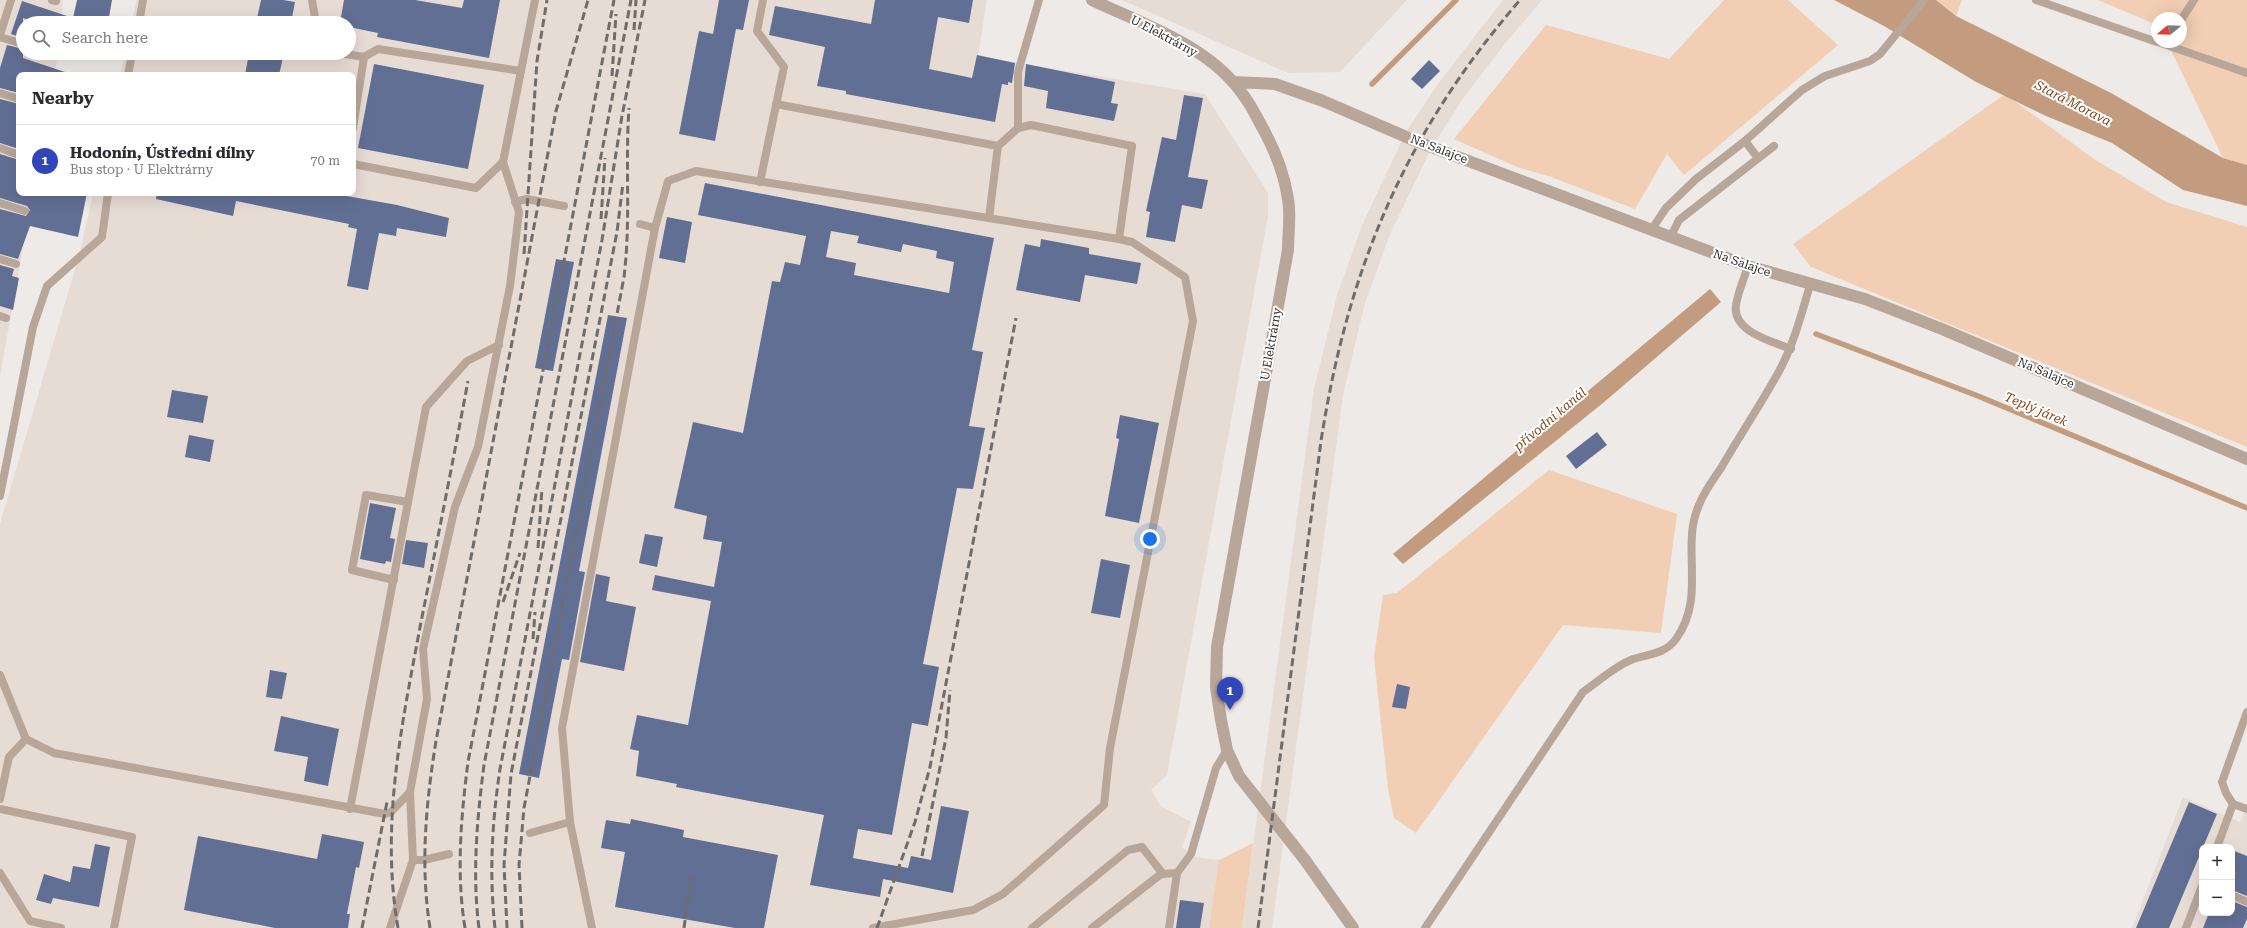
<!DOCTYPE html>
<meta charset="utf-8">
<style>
:root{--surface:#fff;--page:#f2f2f3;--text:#2b2b33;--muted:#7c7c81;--line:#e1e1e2;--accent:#3146b8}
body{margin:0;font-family:"Roboto Serif",serif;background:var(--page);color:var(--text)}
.controls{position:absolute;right:12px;bottom:12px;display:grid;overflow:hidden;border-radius:8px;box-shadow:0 4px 16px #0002}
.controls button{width:36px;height:36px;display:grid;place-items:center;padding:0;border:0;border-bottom:1px solid var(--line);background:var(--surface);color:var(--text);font:20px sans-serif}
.compass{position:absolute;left:2151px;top:12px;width:36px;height:36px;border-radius:50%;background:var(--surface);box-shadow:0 4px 16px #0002;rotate:251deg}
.you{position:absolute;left:1150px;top:539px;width:14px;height:14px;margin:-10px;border:3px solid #fff;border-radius:50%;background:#1a73e8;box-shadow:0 0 0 6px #1a73e833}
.badge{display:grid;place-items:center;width:26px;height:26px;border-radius:50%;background:var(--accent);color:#fff;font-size:13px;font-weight:700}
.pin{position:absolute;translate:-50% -33px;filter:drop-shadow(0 1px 2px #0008)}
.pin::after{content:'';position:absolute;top:21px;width:14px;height:12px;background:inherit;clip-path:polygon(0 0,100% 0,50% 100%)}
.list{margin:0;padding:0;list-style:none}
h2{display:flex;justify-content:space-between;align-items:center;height:52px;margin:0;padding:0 16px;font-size:17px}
h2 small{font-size:13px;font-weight:400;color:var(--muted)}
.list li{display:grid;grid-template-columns:26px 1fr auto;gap:12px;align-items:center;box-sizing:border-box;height:72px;padding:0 16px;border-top:1px solid var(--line)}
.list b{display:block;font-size:15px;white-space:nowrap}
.list p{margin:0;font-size:13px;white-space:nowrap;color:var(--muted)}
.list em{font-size:13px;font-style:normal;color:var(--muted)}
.icon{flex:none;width:22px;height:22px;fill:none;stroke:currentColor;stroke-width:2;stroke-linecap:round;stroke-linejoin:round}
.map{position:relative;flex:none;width:2247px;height:928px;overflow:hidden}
.search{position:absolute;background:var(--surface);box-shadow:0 4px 16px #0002;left:16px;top:16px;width:340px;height:44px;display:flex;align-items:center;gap:10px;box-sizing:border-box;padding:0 14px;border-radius:22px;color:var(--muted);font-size:15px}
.panel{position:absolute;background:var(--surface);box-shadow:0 4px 16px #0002;left:16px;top:72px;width:340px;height:124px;border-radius:8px}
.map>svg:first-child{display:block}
</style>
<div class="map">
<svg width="2247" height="928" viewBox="0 0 2247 928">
<rect width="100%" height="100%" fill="#eeeae7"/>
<g fill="#e7dcd4" fill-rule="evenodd">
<path d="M0,0h63l-2,23h-38v30h35l-3,22h-36v118h14l-33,183z"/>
<path d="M137,0h850l-9,56 227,38 63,99v23l-101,559 -16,15 10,16 30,16 -9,25 13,10 24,3 -10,68h-1209v-404l80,-272 13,-59h260v-118h-233l5,-22h224v-30h-218z"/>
<path d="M1122,0h285l-67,72 -52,1z"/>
<path d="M1503,0h39l-35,41 -43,56 -32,50 -42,87 -25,69 -22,92 -71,533h-30l72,-539 23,-94 26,-72 43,-91 34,-51z"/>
<path d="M2183,797l57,25 7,-17v123h-115zM2202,847h30v66h-30z"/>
</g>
<g fill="#f2ceb4">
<path d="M1724,0h64l50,45 -154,130 -17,-21 -32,55 -84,-32 -34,-10 -63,-28 92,-114 123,34z"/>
<path d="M1936,0h26l-6,16z"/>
<path d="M2098,0h149v165l-24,-7 -56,-116h14v-24h-24v7z"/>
<path d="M2005,94l89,65 72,43 81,25v220l-436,-180 -18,-23z"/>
<path d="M1549,470l128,44 -16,119 -98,-8 -147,208 -22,-15 -6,-29 -14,-132 9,-62 14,-2z"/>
<path d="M1253,843l-11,85h-33l10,-68z"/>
</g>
<g fill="#c39c7f">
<path d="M1834,0h102l20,16 155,77 112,65 24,7v41l-64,-16 -71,-47 -66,-27 -70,-34 -92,-56z"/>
<path d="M1710,289l11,13 -118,101 -200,161 -10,-10z"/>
</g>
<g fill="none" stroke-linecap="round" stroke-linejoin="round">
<g stroke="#c39c7f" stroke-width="5.5">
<path d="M1372,84l84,-84"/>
<path d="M1816,334l162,62 269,112"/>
</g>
</g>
<g fill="#626f95" fill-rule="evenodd">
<path d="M77,0h35l-4,23h-71l-14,-5v20l-12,-4 11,-33 51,17z"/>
<path d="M261,0h22l12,2 -4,21h-35z"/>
<path d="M344,0h71l47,8 2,-8h36l-11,58 -112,-21 1,-4 -29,-6v-4h-9z"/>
<path d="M719,0h30l-6,30 -7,-1 -21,112 -36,-7 20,-103 14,3z"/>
<path d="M875,0h98l-4,23 -31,-6 -9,52 43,9 5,-23 38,8 -3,20 -4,-1v3l-6,-1 -7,38 -149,-28v-3l-29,-5 8,-39 -56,-12 6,-29 96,18z"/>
<path d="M7,45l16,4v9l45,15 -1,2h-41l-7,-2v20l-19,-5v-20z"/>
<path d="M249,53h35l-5,22h-34z"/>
<path d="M1429,60l11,11 -18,18 -11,-10z"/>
<path d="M374,64l110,21 -16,84 -110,-21z"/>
<path d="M1026,64l89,18 -4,21 7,1 -4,17 -68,-13 2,-17 -24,-5z"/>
<path d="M1184,95l19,3 -15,79 20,3 -6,29 -20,-4 -7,37 -29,-5 4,-25 -4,-1 16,-74 14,3z"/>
<path d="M0,99l19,5v45l-19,-6z"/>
<path d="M0,154l19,6v33h68l-9,44 -48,-11 -12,33 -18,-5v-45l26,7 4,-6 -3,-4 -27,-8z"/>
<path d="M705,183l289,55 -22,112 11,2 -14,74 16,2 -12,61 -16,-1 -14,73 -20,103 16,3 -11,59 -16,-3 -20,112 -34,-6 -5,29 55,10 3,-12 20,4 10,-54 28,5 -16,82 -70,-14 -3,18 -70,-12 14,-70 -148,-28 1,-3 -41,-8 3,-25 -9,-2 7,-34 51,10 23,-124 -59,-11 3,-15 59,12 8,-45 -19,-3 4,-23 -33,-8 19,-86 50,11 29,-152 8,1 5,-20 15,3 6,-29 -108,-21zM831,231l28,5 -2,7 44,9 2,-8 34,7 -1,7 18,4 -5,31 -95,-18 2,-12 -30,-6z"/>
<path d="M157,193h173l67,12 52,13 -3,19 -49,-9 -1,8 -17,-3 -11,57 -21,-4 10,-57 -9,-2 1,-3 -113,-23 -3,15 -77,-17z"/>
<path d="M667,217l25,5 -7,41 -26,-5z"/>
<path d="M1041,239l48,9v6l52,9 -4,21 -52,-9 -5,27 -64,-12 9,-46 15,3z"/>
<path d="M556,259l18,3 -21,109 -18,-3z"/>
<path d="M0,265l14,4 -2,7 7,2 -6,32 -13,-4z"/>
<path d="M608,315l19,3 -48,253 6,1 -16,88 -7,-1 -23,119 -20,-4z"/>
<path d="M172,390l36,6 -5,27 -36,-6z"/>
<path d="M1120,415l39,8 -20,100 -34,-7 14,-77 -3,-1z"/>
<path d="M1597,432l10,13 -31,24 -10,-13z"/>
<path d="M189,435l25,5 -4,22 -25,-5z"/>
<path d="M370,503l26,5 -6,30 5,1 -4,23 -5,-1 -1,3 -25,-5z"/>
<path d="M645,534l18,3 -6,30 -18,-4z"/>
<path d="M406,540l22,3 -4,25 -22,-4z"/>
<path d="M1101,559l29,6 -10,53 -29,-5z"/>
<path d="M596,574l14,3 -4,24 30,6 -12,64 -44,-9z"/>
<path d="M270,670l17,3 -5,26 -16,-2z"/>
<path d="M1397,684l13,3 -4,22 -14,-2z"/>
<path d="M281,716l58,13 -11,57 -24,-5 4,-24 -34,-6z"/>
<path d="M2189,802l28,12 -48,114h-33z"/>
<path d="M631,819l53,11 -1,7 95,18 -14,73h-29l-120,-21 10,-55 -24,-4 5,-28 24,4z"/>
<path d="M322,834l42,8 -5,26 -3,-1 -9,47h3l-2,14h-73l-91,-18 14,-74 119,23z"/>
<path d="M95,844l15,3 -11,60 -46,-9 -2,6 -15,-4 8,-26 26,8 3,-16 17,3z"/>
<path d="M2232,850l15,6v40l-15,-6z"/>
<path d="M1180,900l24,3 -4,25h-24z"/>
<path d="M2232,901l15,6v12l-4,9h-40l6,-15h23z"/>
</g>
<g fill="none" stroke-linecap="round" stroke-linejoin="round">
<g stroke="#b8a699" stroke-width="8">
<path d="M52,0l4,1"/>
<path d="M312,0l4,23"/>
<path d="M2036,0l121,42"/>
<path d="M2181,20l13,-20"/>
<path d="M139,23l4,-23"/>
<path d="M0,35l11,-35"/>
<path d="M0,37l23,7"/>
<path d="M2158,42l89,31"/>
<path d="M50,53l2,1"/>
<path d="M339,53l25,4"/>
<path d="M128,75l4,-22"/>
<path d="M0,93l19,6"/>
<path d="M776,104l222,42 -9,72"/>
<path d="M353,128l11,-71 14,-8 143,22"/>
<path d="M1018,128v-56l21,-72"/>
<path d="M1745,141l13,17"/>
<path d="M998,146l20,-18 13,-3 101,21 -13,93"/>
<path d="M0,148l19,7"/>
<path d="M353,164l123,24 27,-26"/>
<path d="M760,182l24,-115 -27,-36 6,-31"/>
<path d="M515,202l12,-3 37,7"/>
<path d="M0,203l25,8"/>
<path d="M655,228l13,-47 28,-10 423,68 13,3 53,35 8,44 -83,427 -6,57 -101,89 -30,16 -100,18"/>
<path d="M1652,229l14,-21 30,-29 49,-38 57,-51 23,-14 45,-15 10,-7 44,-54"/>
<path d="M1671,236l8,-16 95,-74"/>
<path d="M0,259l16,5"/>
<path d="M1748,266c-4,13 -10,26 -12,39 -4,27 36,36 55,44"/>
<path d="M0,316l6,2"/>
<path d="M0,496l33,-169 14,-41 55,-49 6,-44"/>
<path d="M394,580l-42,-10 14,-75 42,7"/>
<path d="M0,675l26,64 28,14 331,61 6,-2 19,-20 17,-93 -4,-50 32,-142 23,-60 32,-161 9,-74 -16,-50 32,-162"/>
<path d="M2247,712l-25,70 4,11 7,11 14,5"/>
<path d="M0,799l9,-42 17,-18"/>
<path d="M0,809l132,28 -18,91"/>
<path d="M350,809l76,-402 41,-46 32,-16"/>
<path d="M570,822l-8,-94 93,-500 -15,-4"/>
<path d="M530,833l40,-11 22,106"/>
<path d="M2217,847l16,-43"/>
<path d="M413,860h11l25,-6"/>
<path d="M0,873l30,48 31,7"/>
<path d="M2232,895l15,7"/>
<path d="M390,928l23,-68 -3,-68"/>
<path d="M1032,928l96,-78 14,-3 21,27"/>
<path d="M1092,928l69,-54 16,-1"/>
<path d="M1169,928l8,-55 14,-19 25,-86 11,-18"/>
<path d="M1425,928l158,-236c16,-11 32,-26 50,-33 16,-5 32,-5 43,-20 31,-43 4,-92 23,-134 5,-13 14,-25 22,-37 18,-31 38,-61 56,-93 16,-28 24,-59 33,-90"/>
<path d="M2186,928l16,-42"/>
</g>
<g stroke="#b8a699" stroke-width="12">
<path d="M1092,0c53,25 121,47 154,99 6,8 10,17 15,26 13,23 23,47 27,74 3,16 0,34 0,51l-71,397 -1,40 5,33 6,30 12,26 66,84 48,68"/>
<path d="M1233,82l42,2 48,17 95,41 330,124 117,33 77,30 305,130"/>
</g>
<g stroke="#6f6d6b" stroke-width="3" stroke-dasharray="8 4" stroke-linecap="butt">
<path d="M634,30l2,-30"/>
<path d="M612,76l4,-62"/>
<path d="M601,219l4,-61"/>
<path d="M524,254l13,-193 10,-61"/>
<path d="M538,548l4,-60"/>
<path d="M503,602l17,-49"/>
<path d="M533,639l2,-27"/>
<path d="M922,856l24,-118 4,-48"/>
<path d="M362,928l25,-126"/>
<path d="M398,928c-18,-104 4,-204 23,-306 16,-80 32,-161 47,-241"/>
<path d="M430,928c-10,-63 -4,-125 6,-187l120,-630 32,-111"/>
<path d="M465,928c-9,-55 -4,-111 3,-166l146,-762"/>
<path d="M479,928c-7,-54 -2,-109 5,-163l147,-765"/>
<path d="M495,928c-6,-54 -3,-106 5,-159l102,-529 20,-124 23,-116"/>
<path d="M507,928l-3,-63 7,-91 106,-542 6,-49"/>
<path d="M522,928l-3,-63 5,-57 100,-531c7,-57 1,-113 5,-169"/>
<path d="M684,928l7,-52"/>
<path d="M877,928l38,-106 15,-55 86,-449"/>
<path d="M1258,928l63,-487c27,-173 84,-308 199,-441"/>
</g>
</g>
<g text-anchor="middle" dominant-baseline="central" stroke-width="4" stroke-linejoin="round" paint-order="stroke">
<g font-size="12" fill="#2d2b2a" stroke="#fff">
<text transform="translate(1164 36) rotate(28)">U Elektrárny</text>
<text transform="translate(1439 149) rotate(21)">Na Salajce</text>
<text transform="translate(1742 263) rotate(19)">Na Salajce</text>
<text transform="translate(1271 344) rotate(-80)">U Elektrárny</text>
<text transform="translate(2046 373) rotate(23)">Na Salajce</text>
</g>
<g font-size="13" font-style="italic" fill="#7d491c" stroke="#fff">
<text transform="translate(2073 103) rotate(27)">Stará Morava</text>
<text transform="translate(2036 409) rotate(23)">Teplý járek</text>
<text transform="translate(1550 419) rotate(-40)">přívodní kanál</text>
</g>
</g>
</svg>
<div class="controls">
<button>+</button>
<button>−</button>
</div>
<svg class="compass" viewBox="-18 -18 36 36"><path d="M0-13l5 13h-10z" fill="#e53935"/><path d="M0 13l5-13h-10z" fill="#7c7c81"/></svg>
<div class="you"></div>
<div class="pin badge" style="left:1230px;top:710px">1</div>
<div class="search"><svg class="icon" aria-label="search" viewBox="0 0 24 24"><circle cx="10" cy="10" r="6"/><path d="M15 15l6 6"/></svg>Search here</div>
<section class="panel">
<h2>Nearby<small></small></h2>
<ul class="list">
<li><span class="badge">1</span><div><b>Hodonín, Ústřední dílny</b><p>Bus stop · U Elektrárny</p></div><em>70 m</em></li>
</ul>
</section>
</div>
